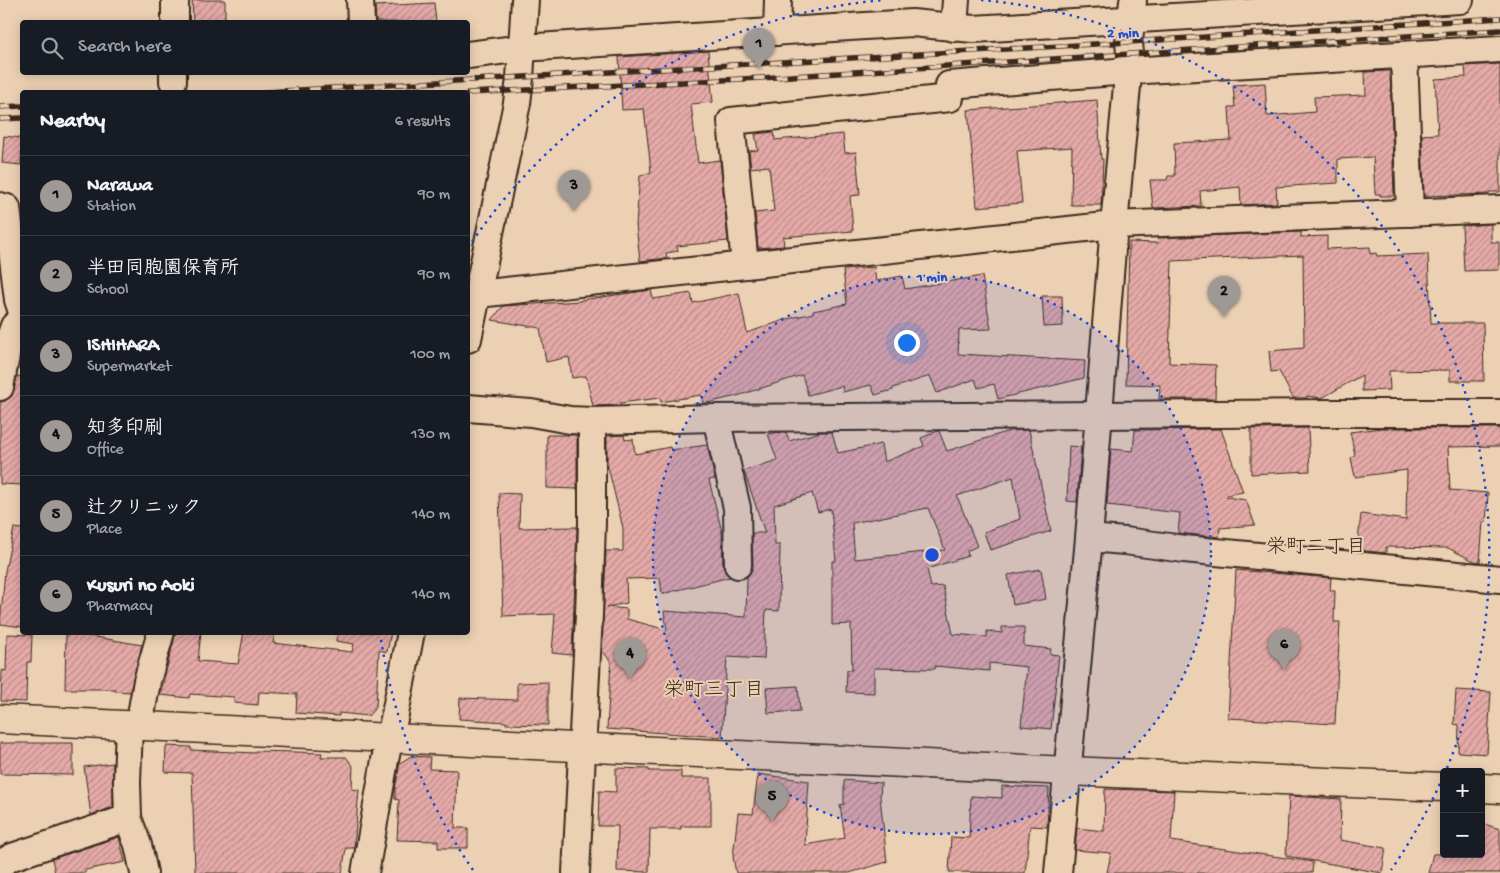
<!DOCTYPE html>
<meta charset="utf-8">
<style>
:root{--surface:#171b24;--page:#242831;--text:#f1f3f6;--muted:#9ea1a6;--line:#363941;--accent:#9f9995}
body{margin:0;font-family:"Gochi Hand","Klee One",sans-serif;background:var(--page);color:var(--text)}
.controls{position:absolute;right:15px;bottom:15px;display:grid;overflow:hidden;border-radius:5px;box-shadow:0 2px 12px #0003}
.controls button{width:45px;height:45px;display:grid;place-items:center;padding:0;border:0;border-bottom:1px solid var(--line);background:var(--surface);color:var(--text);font:25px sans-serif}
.you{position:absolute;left:906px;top:342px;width:18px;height:18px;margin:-12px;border:4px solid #fff;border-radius:50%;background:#1a73e8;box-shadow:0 0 0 8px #1a73e833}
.badge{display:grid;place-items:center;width:32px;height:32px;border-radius:50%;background:var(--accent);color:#111;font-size:16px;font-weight:700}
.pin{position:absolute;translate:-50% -41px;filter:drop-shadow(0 1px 2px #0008)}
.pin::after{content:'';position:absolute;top:26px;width:18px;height:15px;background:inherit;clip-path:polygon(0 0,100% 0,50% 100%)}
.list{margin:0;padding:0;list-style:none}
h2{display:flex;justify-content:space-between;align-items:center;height:65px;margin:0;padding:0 20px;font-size:21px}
h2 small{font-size:16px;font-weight:400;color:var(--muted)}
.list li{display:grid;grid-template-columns:32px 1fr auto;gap:15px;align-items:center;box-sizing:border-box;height:80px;padding:0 20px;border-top:1px solid var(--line)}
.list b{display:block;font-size:19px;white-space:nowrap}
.list p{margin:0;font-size:16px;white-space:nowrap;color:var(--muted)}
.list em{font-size:16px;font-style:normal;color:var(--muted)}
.icon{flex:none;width:28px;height:28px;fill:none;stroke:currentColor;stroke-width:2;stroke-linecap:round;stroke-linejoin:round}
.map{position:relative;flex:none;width:1500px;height:873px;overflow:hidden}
.search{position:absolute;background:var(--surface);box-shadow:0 2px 12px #0003;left:20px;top:20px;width:450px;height:55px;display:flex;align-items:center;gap:12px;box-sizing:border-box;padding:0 18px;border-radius:5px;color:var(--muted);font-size:19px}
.panel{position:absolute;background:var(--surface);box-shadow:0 2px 12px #0003;left:20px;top:90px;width:450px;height:545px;border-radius:5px}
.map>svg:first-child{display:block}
</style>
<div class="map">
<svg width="1500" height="873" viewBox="0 0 1500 873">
<defs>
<pattern id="building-hatch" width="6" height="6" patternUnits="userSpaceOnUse" patternTransform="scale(1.25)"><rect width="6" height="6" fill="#e5aaa8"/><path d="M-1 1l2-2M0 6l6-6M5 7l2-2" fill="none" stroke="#bb8b88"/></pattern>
</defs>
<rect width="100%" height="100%" fill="#ecd0b3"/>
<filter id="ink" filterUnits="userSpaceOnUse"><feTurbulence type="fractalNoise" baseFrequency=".02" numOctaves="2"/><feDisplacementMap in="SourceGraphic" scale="10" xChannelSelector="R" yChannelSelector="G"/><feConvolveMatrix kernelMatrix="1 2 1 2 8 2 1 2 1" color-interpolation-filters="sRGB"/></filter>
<g filter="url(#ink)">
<g fill="url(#building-hatch)" stroke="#3b2a1e" fill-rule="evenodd">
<path d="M192,0h33v22h-32z"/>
<path d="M434,3l2,19h-60l-1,-16z"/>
<path d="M708,51l5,51 -22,2 7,59 22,-3 8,81 -51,5 1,5 -12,2 1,5 -27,3 -4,-36 4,-50 11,-2 -2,-21 -5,-43 -22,1 -3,-53z"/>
<path d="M1500,64v128h-11v2l-65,2 -2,-61 16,-1 -3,-55 31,-2 -1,-11z"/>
<path d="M1390,71l4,125h-14v-2h-5l-2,-37 -35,2v24l-62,4 1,16 -36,2 -1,-18 -40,4 1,15 -48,2 -3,-28h17l1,-4h7l-1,-33 57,-3 -2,-33h6l-2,-22 32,-2 2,33 48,-4 -1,-15 52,-2 -1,-23z"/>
<path d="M1097,100l4,59h2l-2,46h-30l1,-58 -55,4 5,52 -45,4 -9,-97z"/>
<path d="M774,132l1,8 68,-6 2,19 11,-1 4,43 -10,1 3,35 -70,6 1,9 -26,2 -3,-35 19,-2 -5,-45 -18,2 -2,-17 9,-1 -3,-16z"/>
<path d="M4,136l18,2 -1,27 -19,-2z"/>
<path d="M1491,224v18h8v28l-35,1 -2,-45z"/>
<path d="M1301,232v5l26,-1v13l43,-2v7l6,-1 1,3 51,-2 3,69h52l1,58h-34v-11l-61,1 1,19 -28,1v-16l-40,23 -15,-2v2h-14l-14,-27 -8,1 -2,-21 35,-3 -1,-93 -131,6 -3,102 47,2 -1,34h-56l1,-14 -34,-1 3,-142 29,1 -1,-5z"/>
<path d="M874,267l2,14 26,-5 3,13 77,-13 9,53 -32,1 -1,24 127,7 -1,17 -86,21 -4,-15 -16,4 -3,-9 -38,14 -7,-17 -37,12v2l-18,5 -4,-10 -28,7 -1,-6 -34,9 -6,-20 -65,21 -30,7h-4l-2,-8 -40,7 -1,-4 -40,5v2l-27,1 -7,-30 -14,2 -3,-21 -23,5 -6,-34 -48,-8 11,-14 78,-5v-1l70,-10 2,9 38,-6 2,10 46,-10 8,40 40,-14 26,-6v-2l34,-7 -4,-34z"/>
<path d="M1042,296h20l1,30 -19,1z"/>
<path d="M17,376l5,1v108l-22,-1v-82l5,-1 7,-5z"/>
<path d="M1308,428l2,43 -59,3v-45z"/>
<path d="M1381,428h119v18l-52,1 2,43 38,3 -2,29h-3l-3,40 -6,-1 -26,-13 -62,-1v6l-29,-3 4,-36 45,6 1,-50 -52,7 -4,-19 4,-3 -5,-23z"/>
<path d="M1221,429l22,63 -16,3v2l19,3 9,25 -35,3 -1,9 -41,-4 2,-20 -73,-8 4,-56 22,2 2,-21z"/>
<path d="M1029,430l22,101 -61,19 -6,-18 36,-13 -7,-42 -56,19 20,50 -10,5 1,5 -41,13 4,18 12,-1 10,48 34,3v-6l15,2v-6h22v19l27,3 -1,5 9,1 -8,74 -30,-3 6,-59 -38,-4v8l-54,-5v3l-61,-1v25l-28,-1 1,-22h5l-1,-46 -19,1v-64h4l-5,-52 -13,3 -6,-19 -38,12 1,40h5l-1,66 -13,-1 -2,49 -37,-2 -5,80 -115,-8 4,-67 -9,-12 4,-99h17v-23l-16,-65v-27l17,-1 1,5 8,-1 2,15 35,-7 1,3 36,-5 8,34 -6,1 13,52 1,34 2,6 5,5 -68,17 -2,-16 -34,1 1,24 -20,4 20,2v10l40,11 -3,-19 82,6 1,-40 4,-5 2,-7 -1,-32h13l-21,-62 33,-11 -9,-26 5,-1 13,-1 3,9 31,-9h12l6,21 43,-9 3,18 40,-16 -3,-8 17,-7h1l8,20 62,-20zM928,508l17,42 -90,9 -3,-36z"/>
<path d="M547,435h30v54l-30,-1z"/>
<path d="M1069,446l12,1 -4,55 -10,-1z"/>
<path d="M499,493l21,1 -1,34 58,-1 -5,128 -20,-2 3,-39 -52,2z"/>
<path d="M14,528l8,1v98l-22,-3 5,-53z"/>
<path d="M1041,569l5,30 -33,6 -5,-30z"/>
<path d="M1236,570l95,8 -1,13h5l-1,31h6l-5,102 -107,-6z"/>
<path d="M66,632h24v4l52,9 -12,47 -15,-1v-2h-50z"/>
<path d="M176,632h25l-3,29 40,3 6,-32h31l-2,11 79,9 2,-8 -18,-3 1,-9h54l-4,20 -8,-2 -3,57 -8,9 -29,-3v3l-43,-3 1,-19 -38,-2 -1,13 -24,-2v-6l-44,-3 -1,4 -29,-3z"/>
<path d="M7,634l25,1 -1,27h-4l-1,40 -25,-1 1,-31 4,1z"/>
<path d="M548,682v43l-42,-1v-2l-47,-3 1,-21 57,2v-17z"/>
<path d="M798,686l2,25 -32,2 -2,-25z"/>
<path d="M1456,690l35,2 -4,62 -29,-2 1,-27 -5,-1z"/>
<path d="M0,743h73v32l-73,-1z"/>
<path d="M166,746l25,1v3l64,3v-2l40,1 27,1 -1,4h25l7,9 -1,23 7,1 -5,58h-8l-4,25h-147l-3,-100 -27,-1z"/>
<path d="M411,756l19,1 -1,12 28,1 -2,58h13v20h-30v-7l-41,-1 2,-40 -4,-1v-10l5,-26z"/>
<path d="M113,763v44l-22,8 -7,-48z"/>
<path d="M616,768l33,1v2h32v7h30v48h-30v3h-31l-1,43 -32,-1 1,-45h-20l1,-35 17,1z"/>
<path d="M758,774l51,7 -4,64 40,-7 -5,-33 4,-1v-24l37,3 -1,14 7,65 -38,11h-113l-3,-16 5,-44 15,1z"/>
<path d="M1002,786l47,2 -2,39 -17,-1 -5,47 -76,-1 2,-35 18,1 2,-42 31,2z"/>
<path d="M1105,789l69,2 -3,50 142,21 -1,11h-205l4,-20 -36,-3 2,-22 27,3z"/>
<path d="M1289,796l52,3 -1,41 46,8 -4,25 -96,-17z"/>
<path d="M1481,823l19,6v44h-72l5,-19h48z"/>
<path d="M119,837l6,25 -40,8v3h-30l-3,-14z"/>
</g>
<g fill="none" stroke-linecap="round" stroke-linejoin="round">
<defs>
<g id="street">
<path d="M360,0l1,22"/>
<path d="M175,22v-22"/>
<path d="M954,28l2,-28"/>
<path d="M777,32l1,-32"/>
<path d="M468,55l54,-7 390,-25 61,6 487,-29"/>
<path d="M1404,55l6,158"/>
<path d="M173,81v-9"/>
<path d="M0,206l7,2 11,92 4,12"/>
<path d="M745,265l-14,-144 219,-23 -1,-13 179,-14 372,-22"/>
<path d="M478,294l636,-69 386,-16"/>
<path d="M468,339l49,-236 3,-25 5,-78"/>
<path d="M0,387l9,-47 5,-14 8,-7"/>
<path d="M468,408l63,5 39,7 22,1 124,-3 622,-5h162"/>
<path d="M716,418l21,90 1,57"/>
<path d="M1089,538l36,3 59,8 316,30"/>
<path d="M129,725l-2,57 1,36 10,27 6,28"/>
<path d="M139,726l8,-45 14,-49"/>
<path d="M0,864l12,-7 116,-39"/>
<path d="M365,873l20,-113 10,-46 16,-82"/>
<path d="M576,873l13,-259 3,-91v-102"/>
<path d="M1058,873l31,-335 25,-313 16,-171 -1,-12 4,-41"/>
</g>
<g id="secondary">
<path d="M0,719l1068,52 376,16"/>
<path d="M1481,788l19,1"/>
</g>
</defs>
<use href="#street" stroke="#3b2a1e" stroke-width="30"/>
<use href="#secondary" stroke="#3b2a1e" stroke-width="31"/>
<use href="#street" stroke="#ecd0b3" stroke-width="26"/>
<use href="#secondary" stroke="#ecd0b3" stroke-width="28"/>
<defs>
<g id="rail">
<path d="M265,92l864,-50 371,-24"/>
<path d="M468,93l293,-15 739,-48"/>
<path d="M0,107l22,-1"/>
<path d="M0,119l22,-1"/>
</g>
</defs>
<use href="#rail" stroke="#3b2a1e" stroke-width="5.5"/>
<use href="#rail" stroke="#ecd0b3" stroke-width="4" stroke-dasharray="11" stroke-linecap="butt"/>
</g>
</g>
<circle cx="932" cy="555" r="279" fill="#1d4ed8" fill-opacity=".12"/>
<g fill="none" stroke="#1d4ed8" stroke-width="2.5" stroke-dasharray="2.5 5">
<circle cx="932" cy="555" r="279"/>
<path d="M1443 777A557 557 0 0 1 1391 870M473 870A557 557 0 0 1 380 633M468 248A557 557 0 0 1 883 0M981 0A557 557 0 0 1 1447 768"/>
</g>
<g text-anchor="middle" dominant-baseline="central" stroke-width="4" stroke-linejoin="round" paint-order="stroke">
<g font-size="20" fill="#3b2a1e" stroke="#ecd0b3">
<text x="1316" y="548">栄町二丁目</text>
<text x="714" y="691">栄町三丁目</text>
</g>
</g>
<circle cx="932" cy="555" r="8" fill="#1d4ed8" stroke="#ecd0b3" stroke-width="2.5"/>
<g font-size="15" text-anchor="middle" font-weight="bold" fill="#1d4ed8" stroke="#ecd0b3" stroke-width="4" stroke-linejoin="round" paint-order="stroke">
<text x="1123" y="37">2 min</text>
<text x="932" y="281">1 min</text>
</g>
</svg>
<div class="controls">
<button>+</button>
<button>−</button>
</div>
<div class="you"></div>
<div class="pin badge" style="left:759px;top:69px">1</div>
<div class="pin badge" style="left:1224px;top:317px">2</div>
<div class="pin badge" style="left:574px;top:211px">3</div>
<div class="pin badge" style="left:630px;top:679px">4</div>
<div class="pin badge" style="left:772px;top:822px">5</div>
<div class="pin badge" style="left:1284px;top:670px">6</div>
<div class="search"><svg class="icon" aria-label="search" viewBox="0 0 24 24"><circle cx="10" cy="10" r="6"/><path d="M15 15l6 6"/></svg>Search here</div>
<section class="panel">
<h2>Nearby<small>6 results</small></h2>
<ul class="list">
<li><span class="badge">1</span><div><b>Narawa</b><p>Station</p></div><em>90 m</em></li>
<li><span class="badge">2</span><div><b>半田同胞園保育所</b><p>School</p></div><em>90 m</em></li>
<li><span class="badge">3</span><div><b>ISHIHARA</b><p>Supermarket</p></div><em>100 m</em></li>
<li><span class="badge">4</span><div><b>知多印刷</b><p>Office</p></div><em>130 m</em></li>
<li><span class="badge">5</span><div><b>辻クリニック</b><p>Place</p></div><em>140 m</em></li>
<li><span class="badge">6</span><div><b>Kusuri no Aoki</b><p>Pharmacy</p></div><em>140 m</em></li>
</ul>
</section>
</div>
